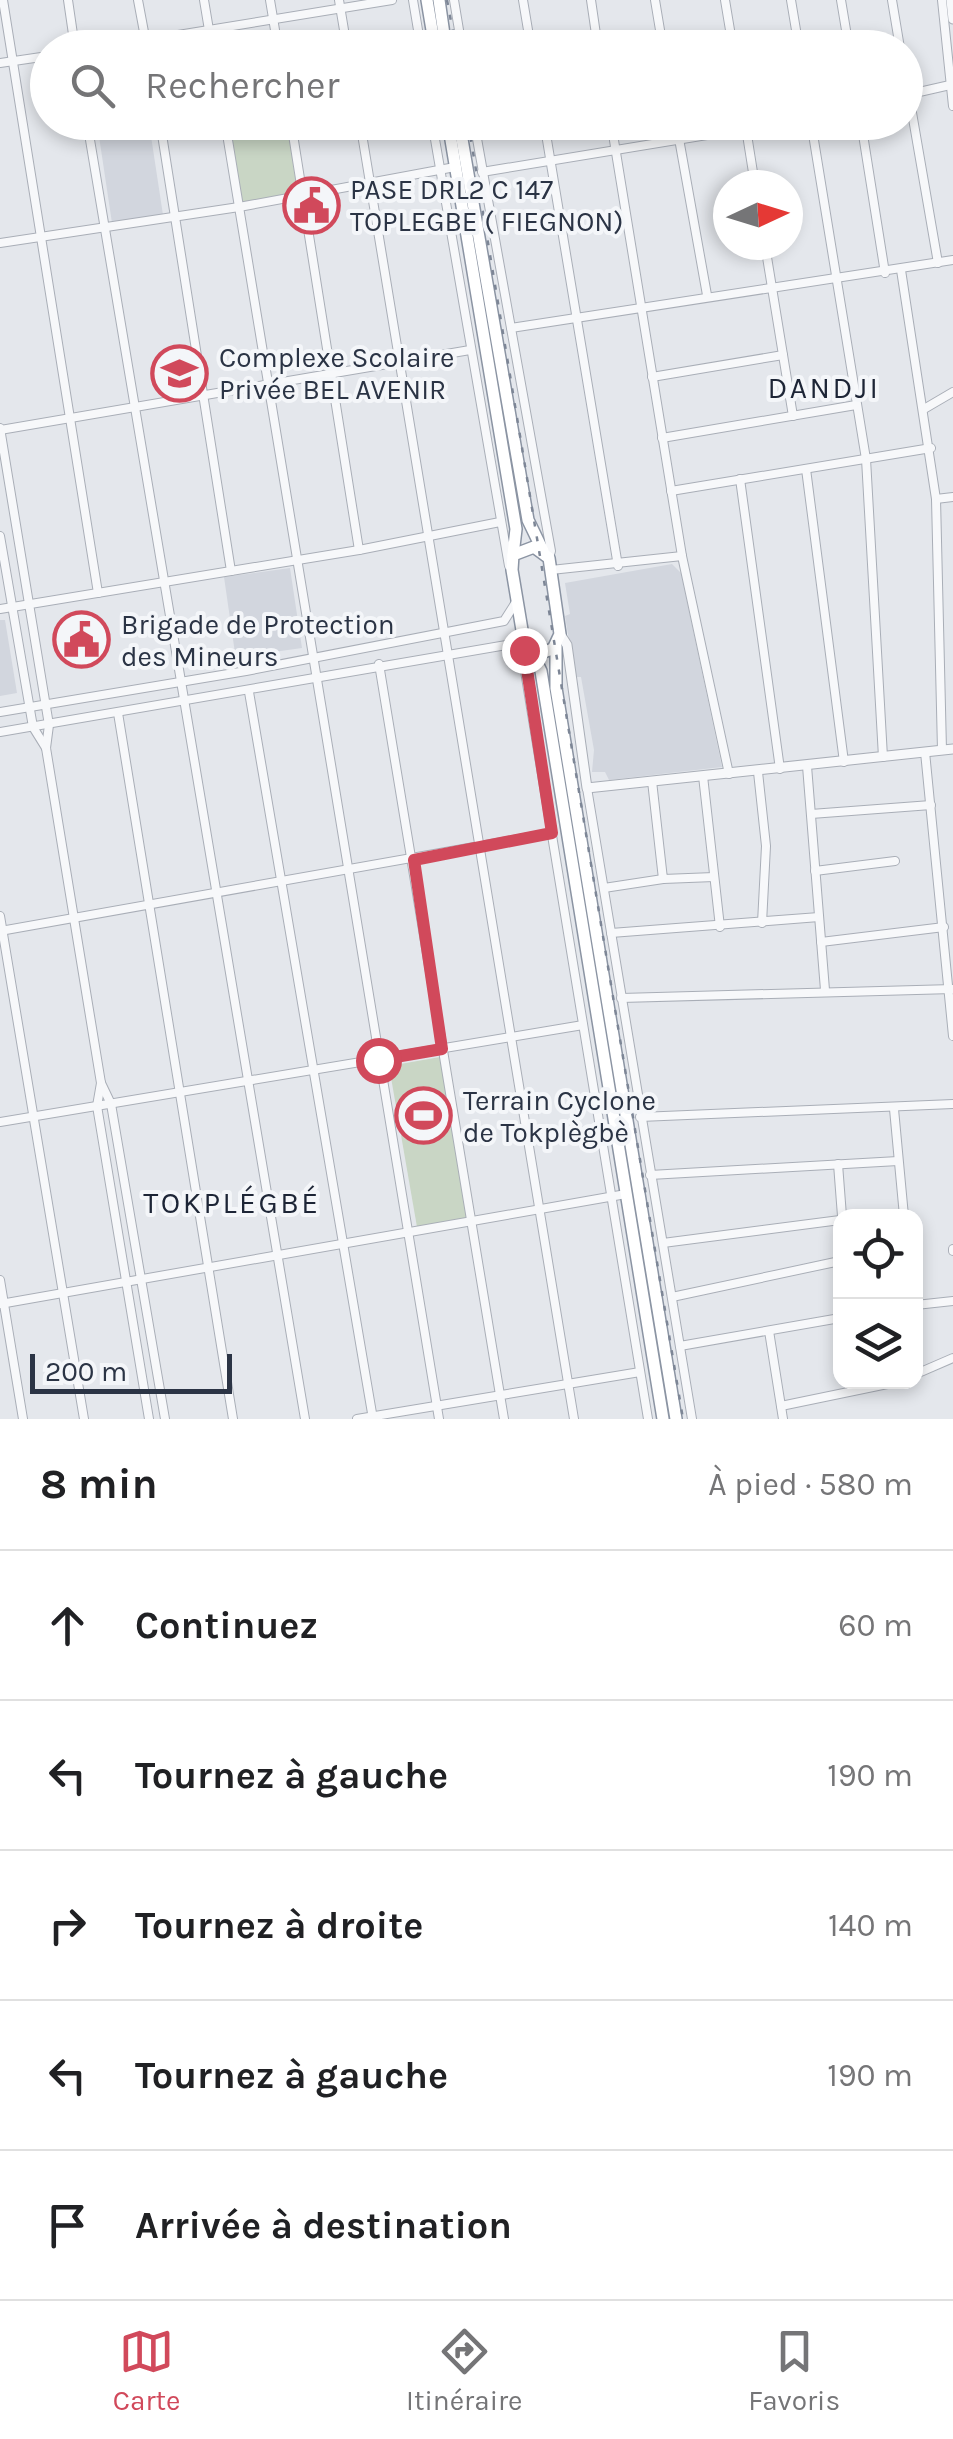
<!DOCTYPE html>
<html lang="fr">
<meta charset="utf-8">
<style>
:root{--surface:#fff;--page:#f2f2f2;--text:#202124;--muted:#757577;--line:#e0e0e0;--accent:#d1495b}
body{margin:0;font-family:Karla,sans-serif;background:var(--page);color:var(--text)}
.controls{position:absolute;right:30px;bottom:30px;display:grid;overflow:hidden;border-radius:20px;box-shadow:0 5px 15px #0003}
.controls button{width:90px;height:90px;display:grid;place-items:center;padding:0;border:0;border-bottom:2px solid var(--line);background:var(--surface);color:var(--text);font:50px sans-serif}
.compass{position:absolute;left:713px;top:170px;width:90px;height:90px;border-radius:50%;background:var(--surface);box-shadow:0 5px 15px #0003;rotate:86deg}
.scale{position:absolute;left:30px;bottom:25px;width:202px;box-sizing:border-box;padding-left:10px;border:5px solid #2b3445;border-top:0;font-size:28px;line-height:35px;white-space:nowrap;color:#2b3445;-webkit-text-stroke:8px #f4f6f9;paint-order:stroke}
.stop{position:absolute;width:30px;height:30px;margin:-22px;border:8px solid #d1495b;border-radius:50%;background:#fff}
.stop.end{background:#d1495b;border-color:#fff;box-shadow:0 2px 10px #0008}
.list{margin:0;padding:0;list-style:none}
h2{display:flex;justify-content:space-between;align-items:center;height:130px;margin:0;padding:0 40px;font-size:42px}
h2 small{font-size:32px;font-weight:400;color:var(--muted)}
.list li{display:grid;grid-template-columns:65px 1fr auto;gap:30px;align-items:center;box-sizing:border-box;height:150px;padding:0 40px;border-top:2px solid var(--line)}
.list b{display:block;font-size:38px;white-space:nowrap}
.list em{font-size:32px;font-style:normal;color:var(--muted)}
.icon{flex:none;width:55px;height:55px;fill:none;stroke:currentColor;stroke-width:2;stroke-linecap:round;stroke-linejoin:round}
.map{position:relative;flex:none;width:953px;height:1419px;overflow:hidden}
.search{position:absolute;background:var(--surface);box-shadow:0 5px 15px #0003;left:30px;right:30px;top:30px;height:110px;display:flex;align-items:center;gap:25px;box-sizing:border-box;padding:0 35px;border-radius:55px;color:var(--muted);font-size:38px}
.sheet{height:880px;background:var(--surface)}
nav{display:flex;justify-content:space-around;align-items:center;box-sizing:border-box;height:140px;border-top:2px solid var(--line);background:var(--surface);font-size:28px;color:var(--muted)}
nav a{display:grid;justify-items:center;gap:5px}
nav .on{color:var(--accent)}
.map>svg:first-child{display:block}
</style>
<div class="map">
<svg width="953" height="1419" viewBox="0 0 953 1419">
<rect width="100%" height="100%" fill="#e4e7ec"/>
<g fill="#d2d6de">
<path d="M97,123h52l14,92 -51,8z"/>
<path d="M672,564l9,9 41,194 -113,13 -4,-8h-13l2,-22 -13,-73h-6l-10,-61 5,-2 -5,-31z"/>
<path d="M290,568l12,80 -49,7 1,10 -17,2 -13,-90z"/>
<path d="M0,620h5l12,73 -17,3z"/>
</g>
<g fill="#c9d6c5">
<path d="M227,123h60l11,73 -59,10z"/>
<path d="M440,1057l27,161 -50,9 -28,-161z"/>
</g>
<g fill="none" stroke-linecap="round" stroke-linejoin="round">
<defs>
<g id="minor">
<path d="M3,0l95,593"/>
<path d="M68,0l7,48"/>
<path d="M138,0l9,48"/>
<path d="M204,0l8,48"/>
<path d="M270,0l8,48"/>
<path d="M339,0l8,48"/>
<path d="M413,0l8,48"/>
<path d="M454,0l8,48"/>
<path d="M523,0l8,48"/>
<path d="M591,0l7,48"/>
<path d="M655,0l8,48"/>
<path d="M725,0l8,48"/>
<path d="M791,0l8,48"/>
<path d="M841,0l8,48"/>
<path d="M892,0l8,48"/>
<path d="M942,0l11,106"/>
<path d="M98,48l294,-48"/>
<path d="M0,63l48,-7"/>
<path d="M906,78l32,185"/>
<path d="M906,95l44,-10"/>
<path d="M87,122l218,1297"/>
<path d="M160,122l71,449"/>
<path d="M225,122l214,1297"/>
<path d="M291,122l68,428"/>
<path d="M360,122l214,1297"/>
<path d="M432,122l77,444"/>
<path d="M474,122l77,429 -2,7"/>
<path d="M544,122l74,444"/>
<path d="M611,122l71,434 47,218"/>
<path d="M676,122l31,173"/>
<path d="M745,122l10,63"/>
<path d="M811,122l55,337 17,298"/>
<path d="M861,122l24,151"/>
<path d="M482,172l304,-50"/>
<path d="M0,243l239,-36 216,-40"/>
<path d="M765,245l28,171"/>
<path d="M901,270l35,229 6,251"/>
<path d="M511,328l442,-68"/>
<path d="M652,377l131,-22"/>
<path d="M924,409l29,-17"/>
<path d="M0,428l49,297 -3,23 55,335 10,21 54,315"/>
<path d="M0,430l470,-80"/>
<path d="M662,438l194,-33"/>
<path d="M806,469l38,293"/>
<path d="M740,479l40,290"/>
<path d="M671,491l260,-43"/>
<path d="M936,499l17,-2"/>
<path d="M0,536l33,191 13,21"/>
<path d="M551,570l131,-14"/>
<path d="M0,609l359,-59 141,-28"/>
<path d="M527,646l-4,13 125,760"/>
<path d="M379,664l125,755"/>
<path d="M249,692l124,727"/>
<path d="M0,712l246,-41 258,-50 12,-19"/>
<path d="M118,713l115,706"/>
<path d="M0,732l524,-90"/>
<path d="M925,752l28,284"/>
<path d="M807,766l18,224"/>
<path d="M758,772l8,74 -4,77"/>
<path d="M703,776l17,151"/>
<path d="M652,781l11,98 51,-2"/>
<path d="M587,788l105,631"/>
<path d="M811,814l120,-9"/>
<path d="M815,871l80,-10"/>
<path d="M604,888l59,-9"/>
<path d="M0,916l84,503"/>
<path d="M0,931l552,-98"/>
<path d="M611,933l208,-16"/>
<path d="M821,942l123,-15"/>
<path d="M621,998l332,-9"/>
<path d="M101,1083l-4,23 52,313"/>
<path d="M894,1109l10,107"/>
<path d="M640,1117l313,-13"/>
<path d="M0,1122l583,-97"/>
<path d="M838,1164l4,52"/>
<path d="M650,1175l248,-14"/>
<path d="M663,1243l177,-23"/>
<path d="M953,1249v2"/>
<path d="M0,1280l23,139"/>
<path d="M672,1297l168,-36"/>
<path d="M0,1304l626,-110"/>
<path d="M916,1305l37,-4"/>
<path d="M769,1331l14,88"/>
<path d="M680,1346l160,-28"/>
<path d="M916,1374l37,-16"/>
<path d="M781,1406l116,-24"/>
<path d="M357,1419l283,-47"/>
</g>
<g id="tertiary">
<path d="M951,0l2,19"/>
<path d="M560,634l7,11 20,143 366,-39"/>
</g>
<g id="trunk">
<path d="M427,0l8,48"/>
<path d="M439,0l7,48"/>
<path d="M448,122l68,407 -3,26"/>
<path d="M459,122l69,398 15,31"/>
<path d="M534,547l15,11 11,76 -7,15 -10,3 -19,-10 -12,-72 1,-15z"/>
<path d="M556,646v42l120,731"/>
<path d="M530,648l11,23 122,748"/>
</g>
</defs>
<use href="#minor" stroke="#a9aeb7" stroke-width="10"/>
<use href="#tertiary" stroke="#a9aeb7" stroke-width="11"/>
<use href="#trunk" stroke="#8b94a3" stroke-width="14"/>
<use href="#minor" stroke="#f7f8fa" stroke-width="8"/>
<use href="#tertiary" stroke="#f7f8fa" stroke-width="9"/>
<use href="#trunk" stroke="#fff" stroke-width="11"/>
<g stroke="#7d8696" stroke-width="2.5" stroke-dasharray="5 10" stroke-linecap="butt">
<path d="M447,0l9,48"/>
<path d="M468,122l215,1297"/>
</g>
</g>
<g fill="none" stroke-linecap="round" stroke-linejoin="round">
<path stroke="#d1495b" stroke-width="12" d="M378,1060l64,-11 -28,-189 138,-27 -28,-183"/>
</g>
<defs>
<symbol id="civic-ring" viewBox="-11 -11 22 22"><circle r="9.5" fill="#f4f6f9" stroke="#d1495b" stroke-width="1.5"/><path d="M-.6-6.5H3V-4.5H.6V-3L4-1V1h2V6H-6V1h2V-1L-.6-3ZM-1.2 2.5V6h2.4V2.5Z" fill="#d1495b"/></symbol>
<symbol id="school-ring" viewBox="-11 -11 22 22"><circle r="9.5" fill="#f4f6f9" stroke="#d1495b" stroke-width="1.5"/><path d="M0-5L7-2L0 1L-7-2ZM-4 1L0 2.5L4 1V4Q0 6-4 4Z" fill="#d1495b"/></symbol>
<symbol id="stadium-ring" viewBox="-11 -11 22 22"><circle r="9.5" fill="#f4f6f9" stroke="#d1495b" stroke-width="1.5"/><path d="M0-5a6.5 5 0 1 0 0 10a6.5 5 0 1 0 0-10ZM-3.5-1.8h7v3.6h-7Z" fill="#d1495b"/></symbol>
</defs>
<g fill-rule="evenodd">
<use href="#civic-ring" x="280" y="174" width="63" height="63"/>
<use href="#school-ring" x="148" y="342" width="63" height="63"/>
<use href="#civic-ring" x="50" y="608" width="63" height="63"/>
<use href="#stadium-ring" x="392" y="1084" width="63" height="63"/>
</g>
<g text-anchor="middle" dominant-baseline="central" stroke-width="8" stroke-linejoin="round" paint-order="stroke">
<g font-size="28" fill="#2b3445" stroke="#f4f6f9" text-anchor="start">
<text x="350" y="189">PASE DRL2 C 147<tspan x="350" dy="32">TOPLEGBE ( FIEGNON)</tspan></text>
<text x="219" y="357">Complexe Scolaire<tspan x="219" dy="32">Privée BEL AVENIR</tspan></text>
<text x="121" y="624">Brigade de Protection<tspan x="121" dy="32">des Mineurs</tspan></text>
<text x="463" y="1100">Terrain Cyclone<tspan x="463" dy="32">de Tokplègbè</tspan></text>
</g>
<g font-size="30" letter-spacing="2.5" fill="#1d2536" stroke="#f4f6f9">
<text x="824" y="388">DANDJI</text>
<text x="232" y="1203">TOKPLÉGBÉ</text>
</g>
</g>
</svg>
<div class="controls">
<button><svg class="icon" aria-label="locate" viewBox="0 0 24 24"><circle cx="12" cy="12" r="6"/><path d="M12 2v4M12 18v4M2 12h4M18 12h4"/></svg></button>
<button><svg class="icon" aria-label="layers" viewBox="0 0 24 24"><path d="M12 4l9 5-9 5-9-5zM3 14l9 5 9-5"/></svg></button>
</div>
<svg class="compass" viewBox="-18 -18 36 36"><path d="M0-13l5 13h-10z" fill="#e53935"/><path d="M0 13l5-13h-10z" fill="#757577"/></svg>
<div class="scale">200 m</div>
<div class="stop" style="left:378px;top:1060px"></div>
<div class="stop end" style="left:524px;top:650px"></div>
<div class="search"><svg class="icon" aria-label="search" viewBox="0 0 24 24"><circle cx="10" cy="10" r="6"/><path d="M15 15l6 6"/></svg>Rechercher</div>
</div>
<section class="sheet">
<h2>8 min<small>À pied · 580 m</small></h2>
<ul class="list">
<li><svg class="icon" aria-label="ahead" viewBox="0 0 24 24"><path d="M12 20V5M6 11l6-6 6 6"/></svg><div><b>Continuez</b></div><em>60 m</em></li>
<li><svg class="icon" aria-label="left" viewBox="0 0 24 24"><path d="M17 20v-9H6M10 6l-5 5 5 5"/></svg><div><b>Tournez à gauche</b></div><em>190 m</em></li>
<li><svg class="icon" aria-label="right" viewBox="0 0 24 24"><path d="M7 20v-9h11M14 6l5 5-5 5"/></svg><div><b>Tournez à droite</b></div><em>140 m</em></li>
<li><svg class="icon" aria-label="left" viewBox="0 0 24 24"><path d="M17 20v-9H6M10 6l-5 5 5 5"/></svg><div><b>Tournez à gauche</b></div><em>190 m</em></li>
<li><svg class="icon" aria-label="arrive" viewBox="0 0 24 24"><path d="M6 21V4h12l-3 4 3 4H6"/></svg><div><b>Arrivée à destination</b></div></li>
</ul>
</section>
<nav>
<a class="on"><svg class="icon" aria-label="map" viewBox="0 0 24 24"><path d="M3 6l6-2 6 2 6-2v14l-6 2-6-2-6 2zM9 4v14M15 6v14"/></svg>Carte</a>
<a><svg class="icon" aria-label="directions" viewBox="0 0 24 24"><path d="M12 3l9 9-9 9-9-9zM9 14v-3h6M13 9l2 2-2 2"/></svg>Itinéraire</a>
<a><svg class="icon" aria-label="saved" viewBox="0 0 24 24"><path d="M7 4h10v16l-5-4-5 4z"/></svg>Favoris</a>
</nav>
